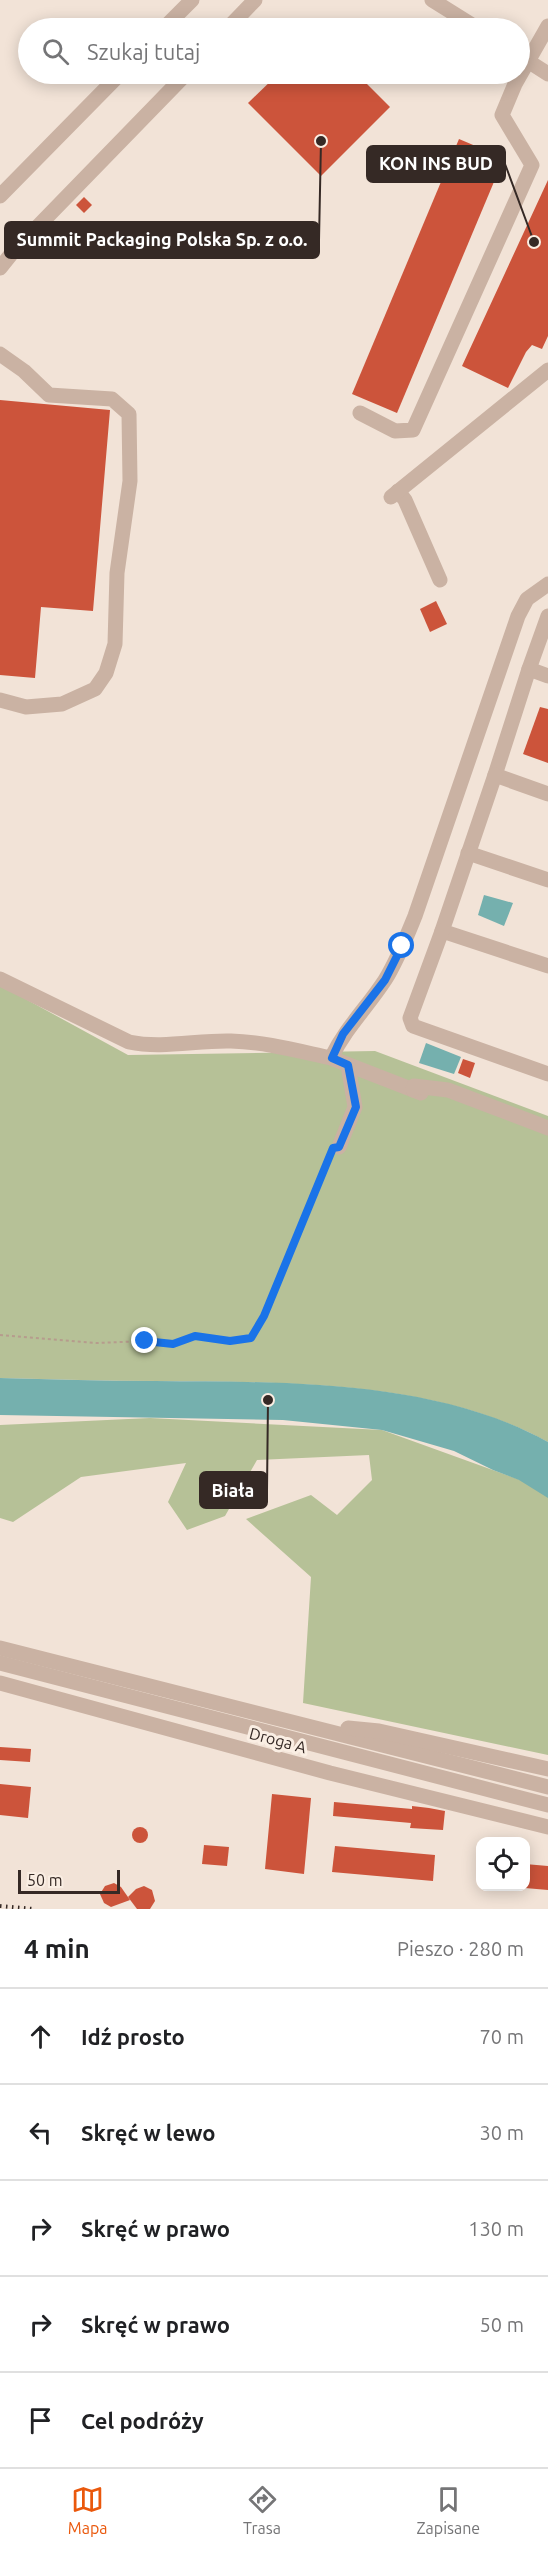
<!DOCTYPE html>
<html lang="pl">
<meta charset="utf-8">
<style>
:root{--surface:#fff;--page:#f2f2f2;--text:#202124;--muted:#757577;--line:#e0e0e0;--accent:#ea580c}
body{margin:0;font-family:Ubuntu,sans-serif;background:var(--page);color:var(--text)}
.controls{position:absolute;right:18px;bottom:18px;display:grid;overflow:hidden;border-radius:12px;box-shadow:0 3px 15px #0003}
.controls button{width:54px;height:54px;display:grid;place-items:center;padding:0;border:0;border-bottom:2px solid var(--line);background:var(--surface);color:var(--text);font:30px sans-serif}
.scale{position:absolute;left:18px;bottom:15px;width:102px;box-sizing:border-box;padding-left:6px;border:3px solid #352925;border-top:0;font-size:16px;line-height:21px;white-space:nowrap;color:#352925;-webkit-text-stroke:4px #faeee3;paint-order:stroke}
.stop{position:absolute;width:18px;height:18px;margin:-14px;border:4px solid #1a73e8;border-radius:50%;background:#fff}
.stop.end{background:#1a73e8;border-color:#fff;box-shadow:0 2px 6px #0008}
.list{margin:0;padding:0;list-style:none}
h2{display:flex;justify-content:space-between;align-items:center;height:78px;margin:0;padding:0 24px;font-size:26px}
h2 small{font-size:20px;font-weight:400;color:var(--muted)}
.list li{display:grid;grid-template-columns:39px 1fr auto;gap:18px;align-items:center;box-sizing:border-box;height:96px;padding:0 24px;border-top:2px solid var(--line)}
.list b{display:block;font-size:22px;white-space:nowrap}
.list em{font-size:20px;font-style:normal;color:var(--muted)}
.icon{flex:none;width:33px;height:33px;fill:none;stroke:currentColor;stroke-width:2;stroke-linecap:round;stroke-linejoin:round}
.map{position:relative;flex:none;width:548px;height:1909px;overflow:hidden}
.search{position:absolute;background:var(--surface);box-shadow:0 3px 15px #0003;left:18px;right:18px;top:18px;height:66px;display:flex;align-items:center;gap:15px;box-sizing:border-box;padding:0 21px;border-radius:33px;color:var(--muted);font-size:22px}
.sheet{height:558px;background:var(--surface)}
nav{display:flex;justify-content:space-around;align-items:center;box-sizing:border-box;height:84px;border-top:2px solid var(--line);background:var(--surface);font-size:16px;color:var(--muted)}
nav a{display:grid;justify-items:center;gap:3px}
nav .on{color:var(--accent)}
.map>svg:first-child{display:block}
</style>
<div class="map">
<svg width="548" height="1909" viewBox="0 0 548 1909">
<rect width="100%" height="100%" fill="#f2e3d7"/>
<g fill="#b6c197">
<path d="M0,985l128,70 247,-4 173,65v326c-113,-62 -262,-60 -388,-61 -54,0 -107,-2 -160,-3z"/>
<path d="M150,1418l232,12 166,60v265l-245,-52 8,-126 -65,-58 65,-24 26,20 35,-35 -3,-25 -112,5 -32,56 -38,14 -19,-28 18,-39 -105,14 -68,45 -13,-4v-93z"/>
</g>
<g fill="#75b0ae">
<path d="M484,895l29,8 -9,23 -26,-11z"/>
<path d="M426,1043l35,14 -7,17 -35,-11z"/>
<path d="M0,1378c52,1 103,3 155,3 128,1 279,-2 393,61v56l-29,-18 -26,-10 -39,-19 -72,-21 -99,-10 -283,-5z"/>
</g>
<g fill="#cc543b">
<path d="M278,74h79l33,33 -69,69 -73,-73z"/>
<path d="M459,139l45,19 -107,255 -45,-19z"/>
<path d="M548,180v156l-6,13 -10,-4 -6,7 -18,36 -46,-22z"/>
<path d="M84,197l8,8 -8,8 -8,-8z"/>
<path d="M0,400l110,10 -17,201 -52,-4 -6,71 -35,-3z"/>
<path d="M436,601l11,23 -17,8 -10,-23z"/>
<path d="M540,707l8,2v54l-25,-9z"/>
<path d="M463,1059l12,4 -5,15 -12,-5z"/>
<path d="M0,1747l31,2 -1,13 -30,-2z"/>
<path d="M0,1784l31,3 -3,31 -28,-3z"/>
<path d="M272,1794l39,4 -7,76 -39,-5z"/>
<path d="M334,1802l78,7v-3l17,2 16,3 -2,19 -33,-2 1,-5 -78,-7z"/>
<circle cx="140" cy="1835" r="8"/>
<path d="M204,1845l25,2 -2,19 -25,-2z"/>
<path d="M335,1846l100,9 -2,26 -101,-9z"/>
<path d="M525,1864l23,2v24l-23,-2z"/>
<path d="M114,1883l7,4 9,13 -19,7 -7,-4 -4,-9 5,-8z"/>
<path d="M144,1886l8,4 3,11 -5,8h-13l-9,-12 8,-8z"/>
</g>
<g fill="none" stroke-linecap="round" stroke-linejoin="round">
<path stroke="#b69c8d" stroke-width="2" stroke-dasharray="3 3" stroke-linecap="butt" d="M0,1335l97,8 48,-2 28,3 22,-8 35,5 21,-4 13,-21 65,-160"/>
<g stroke="#cab2a3" stroke-width="15">
<path d="M432,0l45,28"/>
<path d="M164,28l28,-28"/>
<path d="M228,28l27,-28"/>
<path d="M520,56l28,18"/>
<path d="M0,196l120,-122"/>
<path d="M0,268l12,-15 174,-179"/>
<path d="M0,354l24,17 25,24 63,4 17,15 1,67 -13,92 -2,71 -9,29 -11,16 -33,15 -36,3 -26,-7"/>
<path d="M360,413l35,18 18,-1 119,-265 -30,-50 13,-31 33,-58"/>
<path d="M398,491l7,9 35,80"/>
<path d="M391,497l157,-127"/>
<path d="M529,669l19,-53"/>
<path d="M548,676l-19,-7 -34,106 53,19"/>
<path d="M495,775l-53,156 106,35"/>
<path d="M468,853l80,27"/>
<path d="M442,931l-32,87 3,8 135,48"/>
<path d="M0,979l129,63c34,7 68,-2 102,-1 34,1 67,10 100,17 16,-32 35,-49 54,-78 12,-19 21,-42 30,-64l103,-300 9,-17 21,-15"/>
<path d="M331,1058l90,35"/>
<path d="M413,1090l1,-4 34,4 100,38"/>
<path d="M339,1147l16,-40 -7,-42"/>
<path d="M0,1648l548,139"/>
<path d="M0,1663l548,142"/>
<path d="M0,1683l330,90 218,54"/>
<path d="M348,1728l31,3 169,38"/>
</g>
<path stroke="#352925" stroke-width="4" stroke-dasharray="1.5 4.5" stroke-linecap="butt" d="M0,1906l34,3"/>
</g>
<g fill="none" stroke-linecap="round" stroke-linejoin="round">
<path stroke="#1a73e8" stroke-width="8" d="M145,1341l28,3 22,-8 35,5 21,-3 13,-22 69,-168 6,-1 17,-40 -8,-42 -16,-7 11,-24 42,-54 17,-34"/>
</g>
<g text-anchor="middle" dominant-baseline="central" stroke-width="6" stroke-linejoin="round" paint-order="stroke">
<g font-size="16" fill="#352925" stroke="#faeee3">
<text transform="translate(278 1740) rotate(15)">Droga A</text>
</g>
</g>
<path fill="none" stroke="#352925" stroke-width="2" d="M534 242L505 164M321 141L319 240M268 1400L267 1490"/>
<g fill="#352925" stroke="#faeee3" stroke-width="2">
<circle cx="534" cy="242" r="6"/>
<circle cx="321" cy="141" r="6"/>
<circle cx="268" cy="1400" r="6"/>
</g>
<g fill="#352925" stroke="#352925" stroke-width="2">
<rect x="367" y="146" width="138" height="36" rx="6"/>
<rect x="5" y="222" width="314" height="36" rx="6"/>
<rect x="200" y="1472" width="67" height="36" rx="6"/>
</g>
<g font-size="18" text-anchor="middle" font-weight="bold" fill="#fff">
<text x="436" y="170">KON INS BUD</text>
<text x="162" y="246">Summit Packaging Polska Sp. z o.o.</text>
<text x="233" y="1497">Biała</text>
</g>
</svg>
<div class="controls">
<button><svg class="icon" aria-label="locate" viewBox="0 0 24 24"><circle cx="12" cy="12" r="6"/><path d="M12 2v4M12 18v4M2 12h4M18 12h4"/></svg></button>
</div>
<div class="scale">50 m</div>
<div class="stop" style="left:402px;top:946px"></div>
<div class="stop end" style="left:145px;top:1341px"></div>
<div class="search"><svg class="icon" aria-label="search" viewBox="0 0 24 24"><circle cx="10" cy="10" r="6"/><path d="M15 15l6 6"/></svg>Szukaj tutaj</div>
</div>
<section class="sheet">
<h2>4 min<small>Pieszo · 280 m</small></h2>
<ul class="list">
<li><svg class="icon" aria-label="ahead" viewBox="0 0 24 24"><path d="M12 20V5M6 11l6-6 6 6"/></svg><div><b>Idź prosto</b></div><em>70 m</em></li>
<li><svg class="icon" aria-label="left" viewBox="0 0 24 24"><path d="M17 20v-9H6M10 6l-5 5 5 5"/></svg><div><b>Skręć w lewo</b></div><em>30 m</em></li>
<li><svg class="icon" aria-label="right" viewBox="0 0 24 24"><path d="M7 20v-9h11M14 6l5 5-5 5"/></svg><div><b>Skręć w prawo</b></div><em>130 m</em></li>
<li><svg class="icon" aria-label="right" viewBox="0 0 24 24"><path d="M7 20v-9h11M14 6l5 5-5 5"/></svg><div><b>Skręć w prawo</b></div><em>50 m</em></li>
<li><svg class="icon" aria-label="arrive" viewBox="0 0 24 24"><path d="M6 21V4h12l-3 4 3 4H6"/></svg><div><b>Cel podróży</b></div></li>
</ul>
</section>
<nav>
<a class="on"><svg class="icon" aria-label="map" viewBox="0 0 24 24"><path d="M3 6l6-2 6 2 6-2v14l-6 2-6-2-6 2zM9 4v14M15 6v14"/></svg>Mapa</a>
<a><svg class="icon" aria-label="directions" viewBox="0 0 24 24"><path d="M12 3l9 9-9 9-9-9zM9 14v-3h6M13 9l2 2-2 2"/></svg>Trasa</a>
<a><svg class="icon" aria-label="saved" viewBox="0 0 24 24"><path d="M7 4h10v16l-5-4-5 4z"/></svg>Zapisane</a>
</nav>
